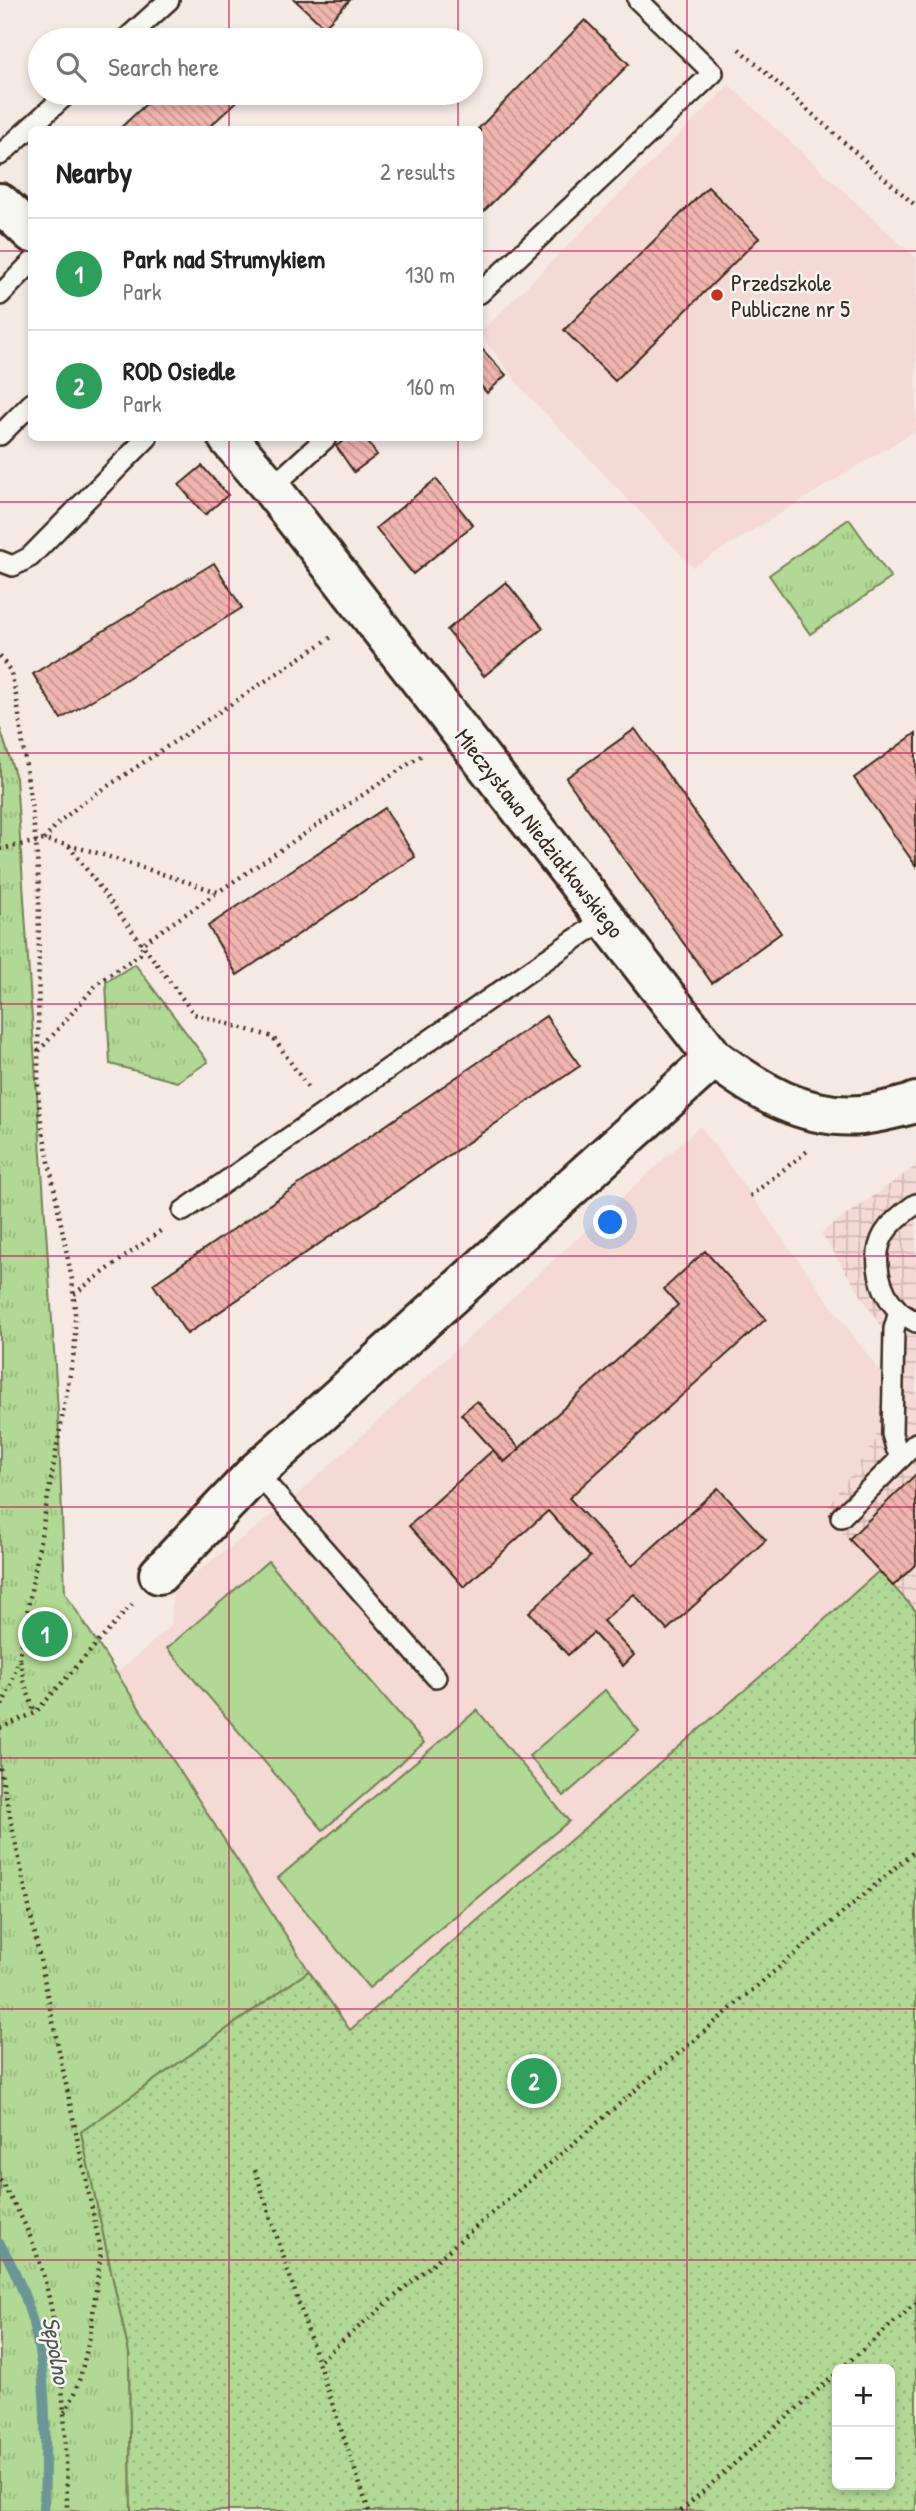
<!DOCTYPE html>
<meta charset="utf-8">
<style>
:root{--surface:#fff;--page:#f2f2f2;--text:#222;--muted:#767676;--line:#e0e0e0;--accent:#c8321e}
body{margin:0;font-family:"Patrick Hand",sans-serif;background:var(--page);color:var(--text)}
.controls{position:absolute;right:21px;bottom:21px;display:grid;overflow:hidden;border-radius:10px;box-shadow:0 4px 10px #0003}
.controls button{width:63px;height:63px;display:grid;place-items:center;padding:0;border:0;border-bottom:2px solid var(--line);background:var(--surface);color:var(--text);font:35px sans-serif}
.you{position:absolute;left:611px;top:1223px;width:24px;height:24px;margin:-18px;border:5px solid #fff;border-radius:50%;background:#1a73e8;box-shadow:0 0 0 10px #1a73e833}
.badge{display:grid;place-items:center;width:46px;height:46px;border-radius:50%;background:var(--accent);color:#fff;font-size:23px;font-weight:700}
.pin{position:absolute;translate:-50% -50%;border:4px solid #fff;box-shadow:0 2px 7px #0006}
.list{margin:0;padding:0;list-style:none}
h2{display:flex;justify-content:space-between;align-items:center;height:91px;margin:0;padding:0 28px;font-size:30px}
h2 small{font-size:23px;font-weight:400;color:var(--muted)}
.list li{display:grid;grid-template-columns:46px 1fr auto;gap:21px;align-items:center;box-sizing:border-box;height:112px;padding:0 28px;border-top:2px solid var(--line)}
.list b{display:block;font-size:26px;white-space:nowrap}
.list p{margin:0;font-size:23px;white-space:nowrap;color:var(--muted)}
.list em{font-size:23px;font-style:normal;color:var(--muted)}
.icon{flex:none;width:38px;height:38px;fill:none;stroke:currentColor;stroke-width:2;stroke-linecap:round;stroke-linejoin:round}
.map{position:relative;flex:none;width:916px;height:2511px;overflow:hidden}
.search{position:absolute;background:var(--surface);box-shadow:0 4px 10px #0003;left:28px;top:28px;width:455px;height:77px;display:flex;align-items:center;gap:18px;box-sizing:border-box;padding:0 24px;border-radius:38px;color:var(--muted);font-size:26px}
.panel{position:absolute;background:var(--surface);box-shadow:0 4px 10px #0003;left:28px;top:126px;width:455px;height:315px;border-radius:10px}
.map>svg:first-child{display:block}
</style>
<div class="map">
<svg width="916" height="2511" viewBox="0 0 916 2511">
<defs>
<pattern id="industrial-grid" width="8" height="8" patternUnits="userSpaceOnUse" patternTransform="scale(1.75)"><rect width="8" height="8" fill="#f4d9d4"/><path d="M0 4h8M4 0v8" fill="none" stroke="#d2bab6"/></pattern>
<pattern id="park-tufts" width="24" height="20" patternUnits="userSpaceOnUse" patternTransform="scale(1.75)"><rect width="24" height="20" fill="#b1d894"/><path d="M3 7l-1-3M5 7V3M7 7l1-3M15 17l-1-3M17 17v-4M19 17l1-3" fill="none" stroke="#99ba7f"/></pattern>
<pattern id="garden-dots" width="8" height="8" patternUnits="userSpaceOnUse" patternTransform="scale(1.75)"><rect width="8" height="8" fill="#b1d894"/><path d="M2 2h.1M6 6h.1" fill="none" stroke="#99ba7f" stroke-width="1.8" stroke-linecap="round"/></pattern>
<pattern id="building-back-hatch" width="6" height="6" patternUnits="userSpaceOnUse" patternTransform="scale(1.75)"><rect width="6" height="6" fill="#f0b5ae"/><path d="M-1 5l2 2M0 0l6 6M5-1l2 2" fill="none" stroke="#c4938d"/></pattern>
</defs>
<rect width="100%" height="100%" fill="#f5e9e4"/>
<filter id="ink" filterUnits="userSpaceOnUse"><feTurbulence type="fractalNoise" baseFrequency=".0143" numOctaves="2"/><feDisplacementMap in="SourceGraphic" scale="14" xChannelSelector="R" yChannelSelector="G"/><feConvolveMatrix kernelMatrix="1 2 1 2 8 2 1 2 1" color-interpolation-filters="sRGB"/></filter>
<g filter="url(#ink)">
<g fill="#f4d9d4">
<path d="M729,85l187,173v172l-223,137 -171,-178 -42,-56z"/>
<path d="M700,1126l183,250 -7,64 -53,72 56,59 -111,99 -418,360 -82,-121 -152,-235 55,-48 2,-36 112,-84z"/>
</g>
<path fill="url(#industrial-grid)" d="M916,1166v445l-93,-99 53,-72 11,-104 -66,-103z"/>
<g fill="#b1d894" stroke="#768159" stroke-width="2">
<path d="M268,1561l156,182 -101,87 -156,-182z"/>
<path d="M605,1690l34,41 -75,65 -35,-40z"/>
<path d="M477,1710l92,111 -200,167 -91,-110z"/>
</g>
<g fill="url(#park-tufts)" stroke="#768159" stroke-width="2">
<path d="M849,519l42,59 -81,56 -41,-59z"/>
<path d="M0,728l16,50 42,633 7,182 244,378 -228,161 48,221 2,158h-131z"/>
<path d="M135,964l73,98 -31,20 -67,-18 -4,-82z"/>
</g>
<path fill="url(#garden-dots)" stroke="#768159" stroke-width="2" fill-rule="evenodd" d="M879,1571l37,40v900h-785l-2,-158 -48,-221 228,-161 41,59 418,-360zM837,2369h53v116h-53z"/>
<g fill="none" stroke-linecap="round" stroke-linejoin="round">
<path stroke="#6c9596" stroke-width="10" d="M0,2244c52,87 46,170 44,267"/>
</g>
<g fill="url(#building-back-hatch)" stroke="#3b2a1e" stroke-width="2">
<path d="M295,0h55l-26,27z"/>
<path d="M585,20l44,44 -149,151v-85h-3z"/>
<path d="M158,93h88l-40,37h-88z"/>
<path d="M708,187l51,51 -144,143 -51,-51z"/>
<path d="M480,347l26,28 -19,18 -6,-7 -1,2z"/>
<path d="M348,438h17l12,17 -23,17 -18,-26z"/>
<path d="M202,466l26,29 -23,20 -26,-30z"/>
<path d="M436,479l37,46 -60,49 -37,-46z"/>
<path d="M214,563l28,45 -181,111 -28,-45z"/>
<path d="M506,582l37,46 -59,48 -37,-46z"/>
<path d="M635,729l146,204 -69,50 -146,-205z"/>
<path d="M916,733v133l-62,-88z"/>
<path d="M385,808l30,49 -178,118 -29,-49z"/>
<path d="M546,1016l34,50 -393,268 -34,-50z"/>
<path d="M705,1251l61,68 -197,179 63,68 86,-78 48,52 -99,90 -33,-36 -31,27 31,34 -11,11 -30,-33 -25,22 -39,-43 61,-55 -42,-46 -84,76 -55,-61 84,-76 11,12 174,-157 -14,-16z"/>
<path d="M477,1401l43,48 -16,13 -43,-48z"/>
<path d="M916,1474v90l-23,22 -44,-47z"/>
</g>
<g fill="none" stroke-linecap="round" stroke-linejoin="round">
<defs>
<g id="lane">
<path d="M125,40l44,-40"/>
<path d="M0,155l68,-62"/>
<path d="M480,293l233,-220 -75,-73"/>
<path d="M0,295l32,-33"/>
<path d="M0,435l32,-32"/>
<path d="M271,488l55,-50"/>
<path d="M0,561l13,5 17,-9 117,-119"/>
<path d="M916,1204c-12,8 -24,17 -32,30 -13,23 -5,57 14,76 4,5 12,8 18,12"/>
<path d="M183,1211l423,-293"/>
<path d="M899,1312l-5,17 -2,105 4,14 6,9"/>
<path d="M256,1472l180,205"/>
<path d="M841,1517l75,-74"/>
</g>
<g id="street">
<path d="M0,203l32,30"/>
<path d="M228,438l43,50 443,570c44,33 90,62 148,57 15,-2 32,-6 47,-10l7,-3"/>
<path d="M159,1574l97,-102 458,-414"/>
</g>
</defs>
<use href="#lane" stroke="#3b2a1e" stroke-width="24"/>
<use href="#street" stroke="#3b2a1e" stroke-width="44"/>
<g stroke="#3b2a1e" stroke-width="4.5" stroke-dasharray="2 5" stroke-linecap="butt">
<path d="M739,49l177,157"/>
<path d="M0,656l11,16 6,28 19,142 3,46 -1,202 2,26 32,164 3,31v35l-56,312 -8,27 -11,25"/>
<path d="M44,840l15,-18 22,-18 252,-168"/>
<path d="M69,846l125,168 79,23 36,52"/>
<path d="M0,849l44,-9 10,2 37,9 127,41 207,-139"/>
<path d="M39,1051l59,-68 42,-29 3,-11 75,-51"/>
<path d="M750,1196l60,-47"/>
<path d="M74,1294l89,-65"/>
<path d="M20,1660l4,22 11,31"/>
<path d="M0,1728l35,-15 100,-112"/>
<path d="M0,1768l101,484 -11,84 -9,38 -6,19 -12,23"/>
<path d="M255,2170l63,192"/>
<path d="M0,2180c9,16 19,31 26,47 37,81 40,195 41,284"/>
<path d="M841,2369l75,-66"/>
<path d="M369,2511l-51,-149 598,-512"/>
<path d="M681,2511l156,-138"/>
</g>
<use href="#lane" stroke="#f6f6f2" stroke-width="19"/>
<use href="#street" stroke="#f6f6f2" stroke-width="38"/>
</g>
</g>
<path fill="none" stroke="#c2185b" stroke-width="2" stroke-opacity="0.55" d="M229,0v40M458,0v40M687,0v2511M229,93v37M458,93v37M0,251h32M480,251h436M229,438v2073M458,438v2073M0,502h916M0,753h916M0,1004h916M0,1256h916M0,1507h916M0,1758h916M0,2009h916M0,2260h916"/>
<circle fill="#c8321e" stroke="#f6f6f2" stroke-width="2.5" cx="717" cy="295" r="7"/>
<g text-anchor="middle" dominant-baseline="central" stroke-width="5" stroke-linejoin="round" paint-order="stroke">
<g font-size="23" fill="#3b2a1e" stroke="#f6f6f2" text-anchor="start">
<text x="731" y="282">Przedszkole<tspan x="731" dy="26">Publiczne nr 5</tspan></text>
</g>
<g font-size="23" fill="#3b2a1e" stroke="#f6f6f2">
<text transform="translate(540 833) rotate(52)">Mieczysława Niedziałkowskiego</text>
</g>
<g font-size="24" font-style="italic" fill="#4f5750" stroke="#f6f6f2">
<text transform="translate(57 2350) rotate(80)">Sępolno</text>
</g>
</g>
</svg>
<div class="controls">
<button>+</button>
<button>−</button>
</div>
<div class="you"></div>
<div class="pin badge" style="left:45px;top:1634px;background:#2e9e5b">1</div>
<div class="pin badge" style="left:534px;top:2081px;background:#2e9e5b">2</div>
<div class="search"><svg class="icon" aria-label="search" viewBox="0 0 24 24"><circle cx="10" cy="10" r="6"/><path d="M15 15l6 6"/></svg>Search here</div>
<section class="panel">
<h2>Nearby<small>2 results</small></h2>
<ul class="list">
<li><span class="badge" style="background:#2e9e5b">1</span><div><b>Park nad Strumykiem</b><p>Park</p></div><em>130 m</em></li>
<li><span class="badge" style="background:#2e9e5b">2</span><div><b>ROD Osiedle</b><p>Park</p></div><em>160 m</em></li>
</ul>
</section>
</div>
